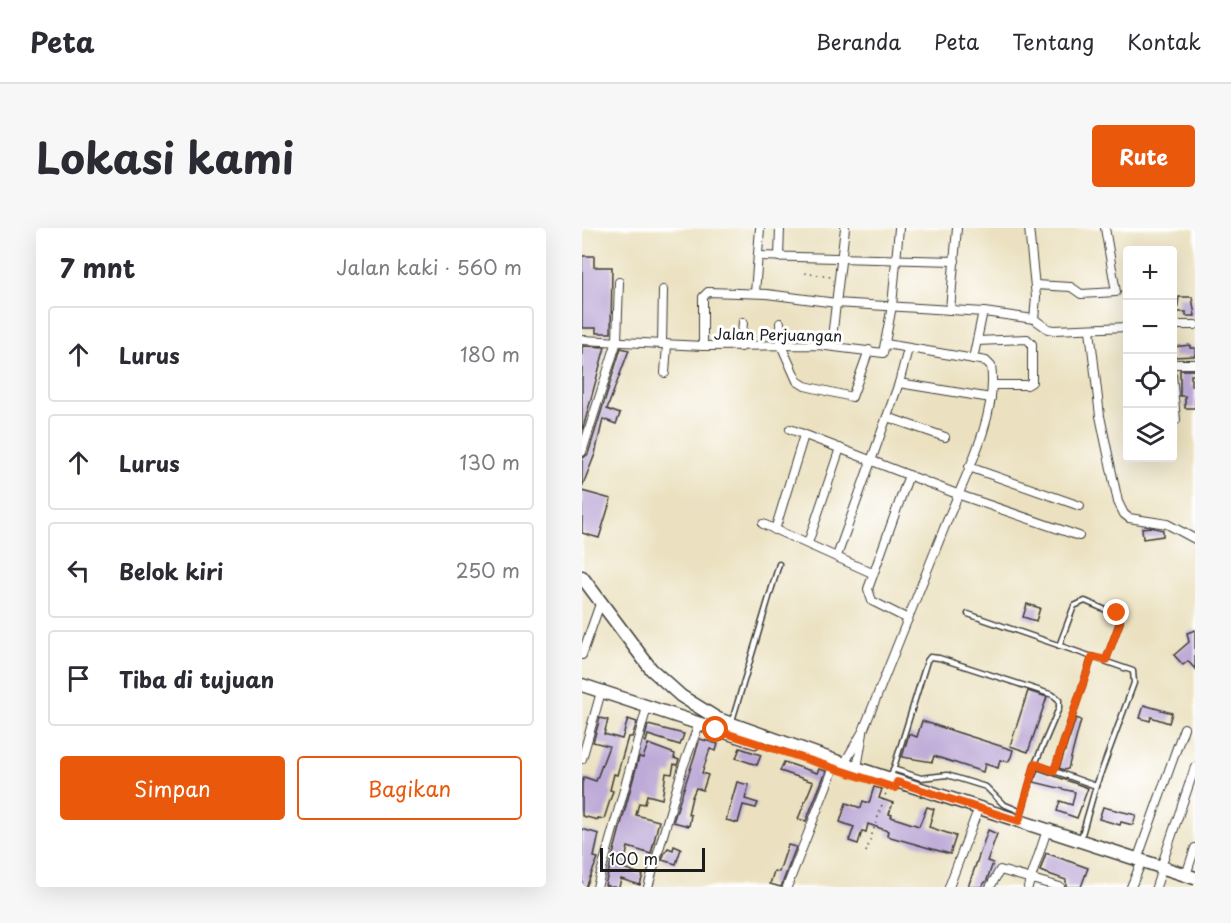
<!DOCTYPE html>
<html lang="id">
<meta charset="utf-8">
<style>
:root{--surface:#fff;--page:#f7f7f7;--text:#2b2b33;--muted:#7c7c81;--line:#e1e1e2;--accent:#ea580c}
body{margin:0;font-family:"Playpen Sans",sans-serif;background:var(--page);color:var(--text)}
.controls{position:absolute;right:18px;top:18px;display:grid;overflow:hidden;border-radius:6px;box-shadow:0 6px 24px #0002}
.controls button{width:54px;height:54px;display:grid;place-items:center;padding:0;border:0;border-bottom:2px solid var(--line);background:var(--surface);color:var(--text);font:30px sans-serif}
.scale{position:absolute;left:18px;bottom:15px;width:105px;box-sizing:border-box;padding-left:6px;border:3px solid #1c1c1c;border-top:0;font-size:16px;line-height:21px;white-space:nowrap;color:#1c1c1c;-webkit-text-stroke:4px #fff;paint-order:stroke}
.stop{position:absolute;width:18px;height:18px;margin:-14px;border:4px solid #ea580c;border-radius:50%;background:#fff}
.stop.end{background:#ea580c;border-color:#fff;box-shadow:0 2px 6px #0008}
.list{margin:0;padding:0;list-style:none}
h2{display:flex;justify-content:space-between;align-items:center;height:78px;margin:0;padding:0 24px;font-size:26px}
h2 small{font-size:20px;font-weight:400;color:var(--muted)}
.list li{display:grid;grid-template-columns:39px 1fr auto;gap:18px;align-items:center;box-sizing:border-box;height:96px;margin:0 12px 12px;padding:0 12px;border:2px solid var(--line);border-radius:6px}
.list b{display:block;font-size:22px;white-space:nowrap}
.list em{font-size:20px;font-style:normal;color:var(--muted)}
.actions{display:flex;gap:12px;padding:18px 24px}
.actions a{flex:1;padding:14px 0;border:2px solid var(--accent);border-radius:6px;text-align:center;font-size:21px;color:var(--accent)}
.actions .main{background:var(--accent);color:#fff}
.icon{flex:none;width:33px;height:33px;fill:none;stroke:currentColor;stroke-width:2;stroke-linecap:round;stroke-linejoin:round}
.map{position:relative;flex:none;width:613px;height:659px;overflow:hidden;border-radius:6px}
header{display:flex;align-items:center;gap:36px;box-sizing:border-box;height:84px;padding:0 30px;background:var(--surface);border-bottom:2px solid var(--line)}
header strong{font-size:28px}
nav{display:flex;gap:33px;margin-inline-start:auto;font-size:21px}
.intro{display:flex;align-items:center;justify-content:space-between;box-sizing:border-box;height:144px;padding:0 36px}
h1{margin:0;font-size:42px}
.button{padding:15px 27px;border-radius:6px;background:var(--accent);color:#fff;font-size:21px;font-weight:700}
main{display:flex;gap:36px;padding:0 36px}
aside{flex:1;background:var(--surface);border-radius:6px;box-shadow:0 6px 24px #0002}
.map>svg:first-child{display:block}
</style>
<header>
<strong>Peta</strong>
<nav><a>Beranda</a><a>Peta</a><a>Tentang</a><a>Kontak</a></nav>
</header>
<div class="intro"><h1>Lokasi kami</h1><a class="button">Rute</a></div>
<main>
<aside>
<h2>7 mnt<small>Jalan kaki · 560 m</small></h2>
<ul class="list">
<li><svg class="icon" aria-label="ahead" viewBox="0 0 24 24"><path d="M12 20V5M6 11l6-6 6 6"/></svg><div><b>Lurus</b></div><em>180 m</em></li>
<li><svg class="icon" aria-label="ahead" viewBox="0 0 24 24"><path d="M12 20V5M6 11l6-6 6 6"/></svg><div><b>Lurus</b></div><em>130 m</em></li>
<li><svg class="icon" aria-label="left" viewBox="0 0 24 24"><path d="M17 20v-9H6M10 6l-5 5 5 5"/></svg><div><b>Belok kiri</b></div><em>250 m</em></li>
<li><svg class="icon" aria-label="arrive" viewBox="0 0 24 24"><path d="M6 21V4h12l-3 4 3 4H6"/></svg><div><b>Tiba di tujuan</b></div></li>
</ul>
<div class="actions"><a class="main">Simpan</a><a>Bagikan</a></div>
</aside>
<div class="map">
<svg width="613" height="659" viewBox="0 0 613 659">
<rect width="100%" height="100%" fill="#fff"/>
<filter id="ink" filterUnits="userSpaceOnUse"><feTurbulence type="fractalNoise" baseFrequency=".0167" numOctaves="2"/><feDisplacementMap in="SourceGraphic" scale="12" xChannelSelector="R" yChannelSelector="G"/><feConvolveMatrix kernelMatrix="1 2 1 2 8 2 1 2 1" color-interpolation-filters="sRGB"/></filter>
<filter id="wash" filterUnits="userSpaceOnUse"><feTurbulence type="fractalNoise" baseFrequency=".008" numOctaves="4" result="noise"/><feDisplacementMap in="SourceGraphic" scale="24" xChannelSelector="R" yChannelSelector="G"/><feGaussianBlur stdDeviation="1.35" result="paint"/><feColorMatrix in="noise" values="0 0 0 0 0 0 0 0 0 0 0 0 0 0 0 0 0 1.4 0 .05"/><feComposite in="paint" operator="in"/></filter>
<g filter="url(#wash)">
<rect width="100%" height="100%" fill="#ebe1c0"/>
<g id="blocks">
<g fill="#beaad7">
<path d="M0,28h12v11h18l-1,66h-15v-5h-14z"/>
<path d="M597,69h13l3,19h-9v-4h-9z"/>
<path d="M608,117v3h5v8l-21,1 -1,-10z"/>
<path d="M1,118l22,1 -23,85v-84z"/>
<path d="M39,120l8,2 -22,59 13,5 -4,10 -13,-5 -8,35 -13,33v-28l6,-5z"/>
<path d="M598,142h15v5h-4v11l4,1v21h-10v-12h-5z"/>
<path d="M0,263l29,8 -12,39 -17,-5z"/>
<path d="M568,299l13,3v6l-20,3 -1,-11z"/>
<path d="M445,376l13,4 -4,13 -13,-4z"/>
<path d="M613,402v39l-7,-8 -5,4 -9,-10 15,-13 -2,-9z"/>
<path d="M446,463l19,6 -19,55 -18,-6z"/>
<path d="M562,477l28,8 -3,10 -18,-6 -1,4 -10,-3z"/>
<path d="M18,490l8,2 -4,14 18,5 6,-20 9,3 -5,15h-4l-11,38 -3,-1 -4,16 3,1 -9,28 -6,-1v2l-16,-4v-33l2,-6 12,4 13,-35 -16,-4z"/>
<path d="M494,490l5,2 -13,49 -4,1 -5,-2z"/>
<path d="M340,493l91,29 -2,7 -3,5 -8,-2 -2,8 -13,-4 -2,8 -49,-16 -2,6 -30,-5 7,-23 8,3z"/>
<path d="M66,497l36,9 -4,11 -32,-10 -2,7 -2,-1z"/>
<path d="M118,511l18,5 -2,7 -6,-2 -8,24 6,2 -5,15 -7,-2 -4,9 -4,17 3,1 -2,11 -16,-4z"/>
<path d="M66,516l27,10 -1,4 5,2 -2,5 -3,-1 -2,10 -6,-1 -4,26 -15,-4 -2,9 -6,-1 -3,12 23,6 -8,33 -23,-7 -5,21 20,7 -3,10 -19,-6 -2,8h-8l-6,-2 15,-57 19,-71 4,1z"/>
<path d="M158,520l21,7 -4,10 -21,-7z"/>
<path d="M202,534l33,11 2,-4 7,2 -20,50 -8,-2 15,-37 -33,-11z"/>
<path d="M456,542l50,18 -11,30 -20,-7 3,-10 12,4 3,-13 -41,-10z"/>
<path d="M155,554l12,3 -4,14 13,4 -2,5 -13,-3 -5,18 -12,-3z"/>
<path d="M292,559l8,2 -3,9 14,5 -4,11 3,1 -1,2 28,9 8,-19 7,2 -5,18 27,9 -6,18 -63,-18 1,-5 -20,-7 -2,8 -4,-1 -4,13 -9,-3 5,-14 -14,-5 6,-19 15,5 2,-7 6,2z"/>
<path d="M521,579l33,8 -3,10 -12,-3 -1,3 -21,-6z"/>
<path d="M0,601l17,5 -5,23 4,1 -12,29h-4z"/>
<path d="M406,602l9,4 -10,27 6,2 -6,17 -6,7h-13z"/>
<path d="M206,617l8,2 -15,40 -11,-3 4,-13 5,1z"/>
<path d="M92,618l7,3 -5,15 -14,-4 3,-8 3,-4 5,2z"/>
<path d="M464,625l42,15 -7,19h-15v-7l-26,-9z"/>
</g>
</g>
</g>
<g filter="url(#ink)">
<use href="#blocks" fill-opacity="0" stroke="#3b3a35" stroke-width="1.5"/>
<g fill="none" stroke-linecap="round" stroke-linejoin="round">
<defs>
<g id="service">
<path d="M386,386l165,57 1,12 -38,103 -15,52"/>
<path d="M477,418l15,-40 11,-5 35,15v6l-14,38"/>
<path d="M150,493l47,-157"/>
<path d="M453,536l61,22"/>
<path d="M311,541l28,9 26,-3 39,12 17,17 19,8"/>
<path d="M472,543l38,-114"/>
<path d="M309,549l36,-116 3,-4 9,1 114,37 6,5v8l-24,56 -15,54"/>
</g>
<g id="minor">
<path d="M447,0l7,69 -2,22"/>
<path d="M176,28l197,5"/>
<path d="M197,29l1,-29"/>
<path d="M453,57l36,2 10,7 35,-2 -11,-64"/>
<path d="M173,65l5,-65"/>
<path d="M368,82l7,-82"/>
<path d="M198,95l1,22 16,36 8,5 47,11 17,-47"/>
<path d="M590,97h23"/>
<path d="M508,102l10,86 18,86 6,12 5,4 38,6 28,15"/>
<path d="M0,112l121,6 115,-1 65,8 9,-47 7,-78"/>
<path d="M395,113l50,-2 5,5v38l-5,3h-35"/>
<path d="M80,116l1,-54"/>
<path d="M121,118v-49l5,-5 59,2 69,9 148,9 50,7 14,10 6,1 74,-3"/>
<path d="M249,118l14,-118"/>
<path d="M159,119l2,-25"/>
<path d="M391,131l9,-43"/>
<path d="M590,136h23"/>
<path d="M83,145l2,-28"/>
<path d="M590,147l4,45"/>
<path d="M317,155l92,15"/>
<path d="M305,189l58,20"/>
<path d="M208,201l167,65 122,42"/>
<path d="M0,224l35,-111 2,-59"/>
<path d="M387,239l111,39"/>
<path d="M181,296l109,49"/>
<path d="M193,302l29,-95"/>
<path d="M226,315l32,-95"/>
<path d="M255,328l62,-173 9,-34"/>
<path d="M326,391l-36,-18 -4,-12 41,-114"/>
<path d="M0,427l19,-54"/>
<path d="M0,531l19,-67"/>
<path d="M262,536l19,-33c27,-66 53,-133 80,-200 18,-47 56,-114 48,-165l-5,-5 -100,-17"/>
<path d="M275,540l6,-35"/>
<path d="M555,632l47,-132"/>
<path d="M579,639l34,-100"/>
<path d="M604,647l9,-27"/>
<path d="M15,659l50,-180"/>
<path d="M66,659l35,-120 16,-43"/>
<path d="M205,659l47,-120"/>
<path d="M367,659l27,-72"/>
<path d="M408,659l10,-17 60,17"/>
<path d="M446,659l17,-51"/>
<path d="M549,659l8,-19"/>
<path d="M574,659l4,-12"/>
</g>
<g id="primary">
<path d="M0,349l69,92 30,27 37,23 126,45 351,114"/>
<path d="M0,457l173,57"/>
</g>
</defs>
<use href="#service" stroke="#3b3a35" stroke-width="7"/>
<use href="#minor" stroke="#3b3a35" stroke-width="10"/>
<use href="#primary" stroke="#3b3a35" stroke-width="15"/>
<g stroke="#3b3a35" stroke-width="1.5" stroke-dasharray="1.5 4.5" stroke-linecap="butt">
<path d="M223,45l26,4"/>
<path d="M284,624l22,-65"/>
</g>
<use href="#service" stroke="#fff" stroke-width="4"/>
<use href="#minor" stroke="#fff" stroke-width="8"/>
<use href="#primary" stroke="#fff" stroke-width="12"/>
</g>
</g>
<g fill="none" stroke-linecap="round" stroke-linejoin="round" filter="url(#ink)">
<path stroke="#ea580c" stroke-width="8" d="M134,502l179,58 2,-6 122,39 16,-57 19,7 38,-114 14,3 14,-38 -3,-9"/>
</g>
<g text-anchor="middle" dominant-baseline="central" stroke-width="6" stroke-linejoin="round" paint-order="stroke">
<g font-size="15" fill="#1c1c1c" stroke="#fff">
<text transform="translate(196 106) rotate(1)">Jalan Perjuangan</text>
</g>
</g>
</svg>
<div class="controls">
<button>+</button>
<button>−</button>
<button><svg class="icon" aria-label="locate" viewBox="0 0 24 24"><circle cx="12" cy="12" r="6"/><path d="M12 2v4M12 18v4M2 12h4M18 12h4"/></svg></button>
<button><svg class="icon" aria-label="layers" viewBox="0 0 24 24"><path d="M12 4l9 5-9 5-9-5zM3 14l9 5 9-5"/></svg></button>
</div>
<div class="scale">100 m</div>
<div class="stop" style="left:134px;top:502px"></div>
<div class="stop end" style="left:535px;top:385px"></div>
</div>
</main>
